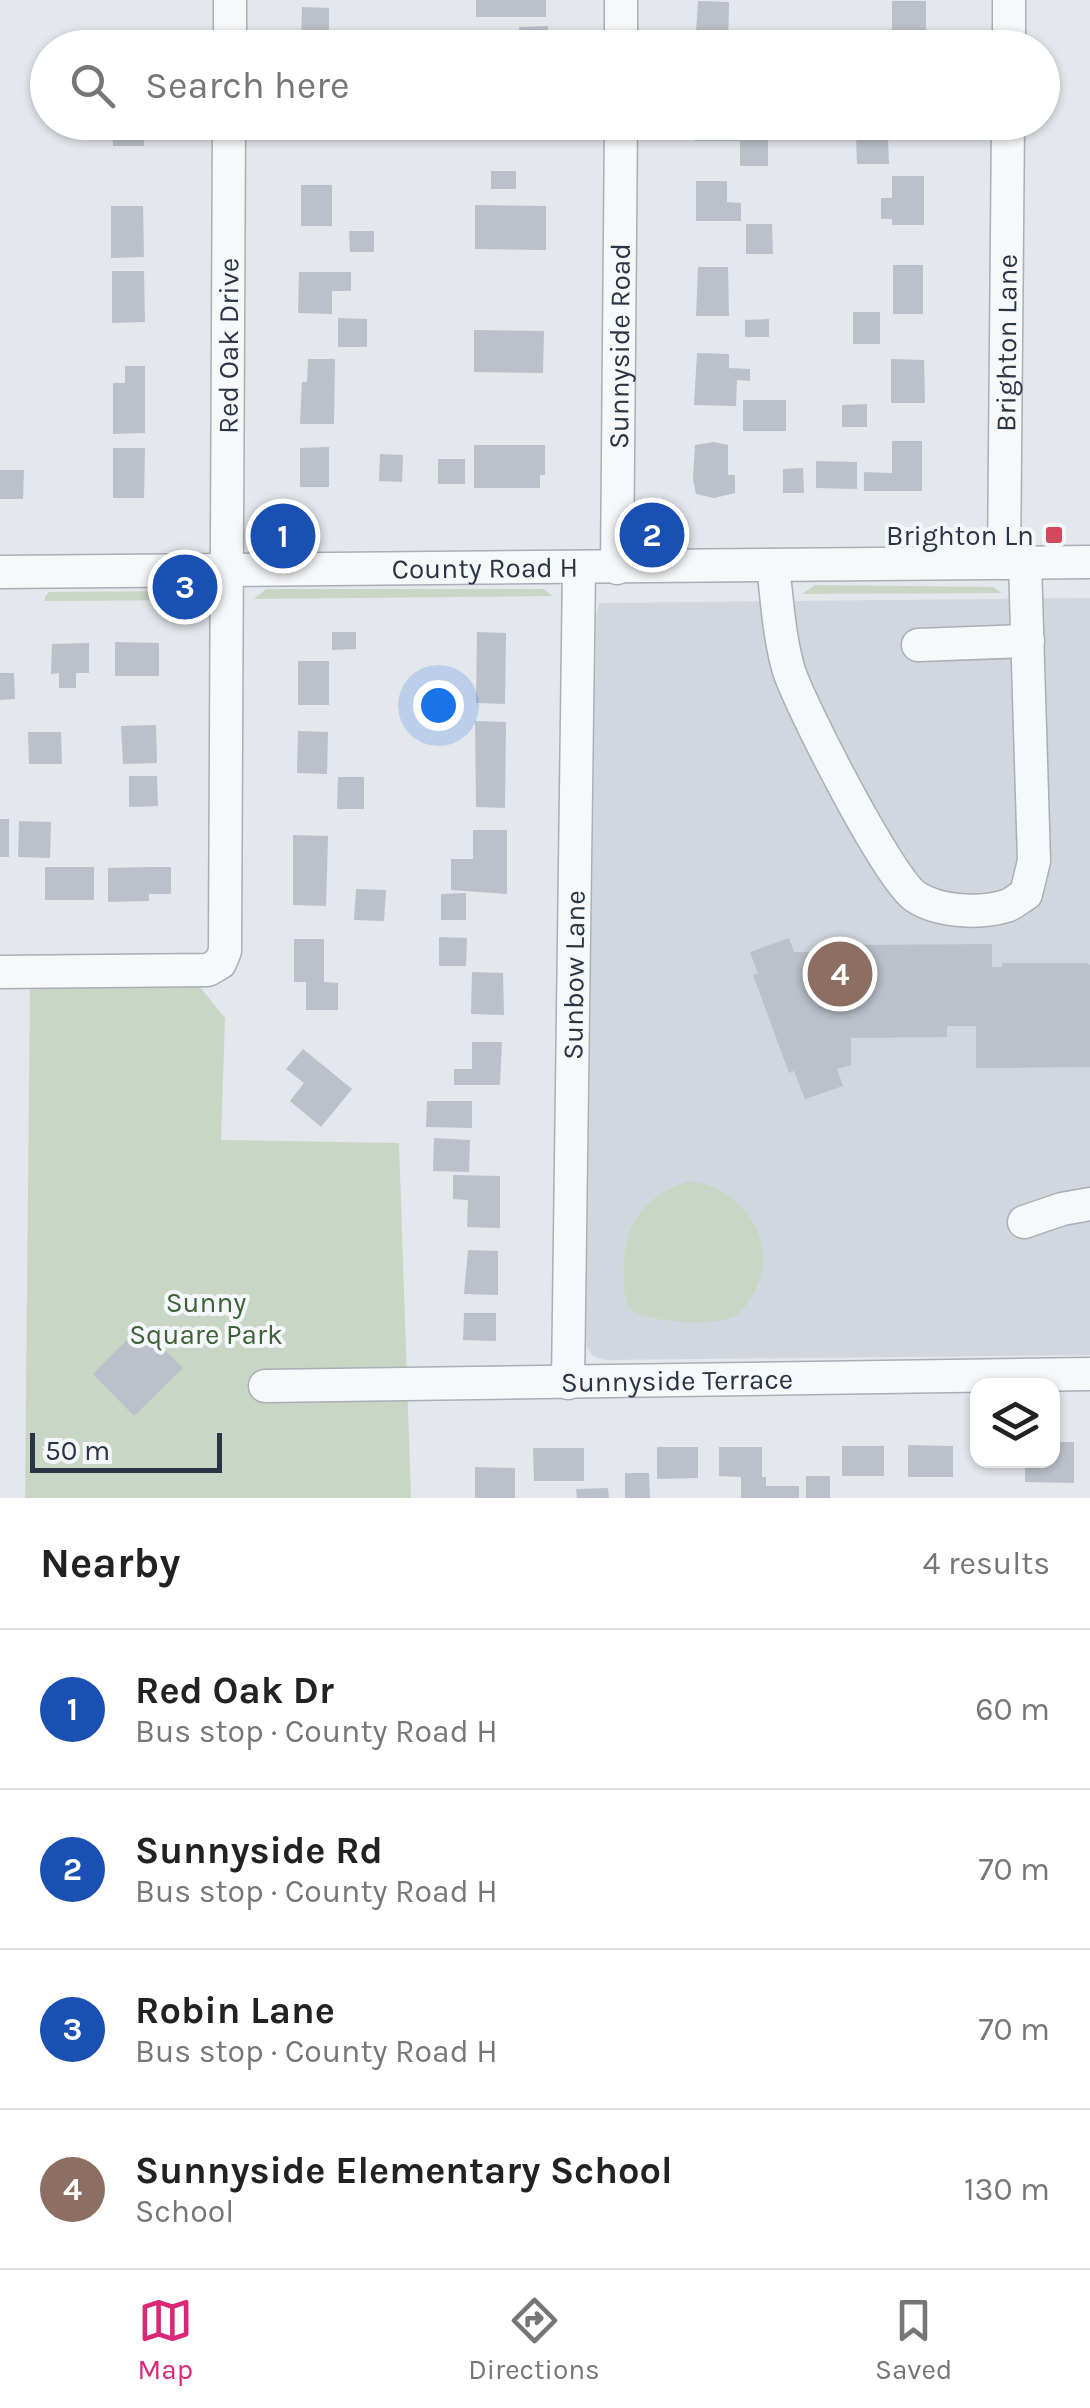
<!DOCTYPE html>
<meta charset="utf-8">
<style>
:root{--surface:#fff;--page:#f6f6f6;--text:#222;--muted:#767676;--line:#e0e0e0;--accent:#db2777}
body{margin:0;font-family:Karla,sans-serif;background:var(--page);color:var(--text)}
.controls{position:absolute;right:30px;bottom:30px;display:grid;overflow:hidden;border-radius:20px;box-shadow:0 2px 8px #0004}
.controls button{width:90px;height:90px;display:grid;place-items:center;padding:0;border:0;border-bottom:2px solid var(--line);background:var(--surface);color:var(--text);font:50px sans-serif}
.scale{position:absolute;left:30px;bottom:25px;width:192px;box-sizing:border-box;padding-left:10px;border:5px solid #2b3445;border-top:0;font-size:28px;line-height:35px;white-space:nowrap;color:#2b3445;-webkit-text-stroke:8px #f4f6f9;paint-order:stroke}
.you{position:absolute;left:438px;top:705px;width:35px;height:35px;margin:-25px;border:8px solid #fff;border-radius:50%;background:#1a73e8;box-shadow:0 0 0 15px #1a73e833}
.badge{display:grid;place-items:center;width:65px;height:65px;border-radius:50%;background:var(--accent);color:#fff;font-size:32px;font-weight:700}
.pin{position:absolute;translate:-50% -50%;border:5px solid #fff;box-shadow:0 2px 10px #0006}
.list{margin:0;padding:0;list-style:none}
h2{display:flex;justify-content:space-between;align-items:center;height:130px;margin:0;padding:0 40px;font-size:42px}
h2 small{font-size:32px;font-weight:400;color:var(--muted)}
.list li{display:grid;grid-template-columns:65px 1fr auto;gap:30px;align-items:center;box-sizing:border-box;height:160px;padding:0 40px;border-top:2px solid var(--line)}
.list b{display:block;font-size:38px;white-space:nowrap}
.list p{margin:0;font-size:32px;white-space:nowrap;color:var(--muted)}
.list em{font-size:32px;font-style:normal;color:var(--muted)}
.icon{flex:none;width:55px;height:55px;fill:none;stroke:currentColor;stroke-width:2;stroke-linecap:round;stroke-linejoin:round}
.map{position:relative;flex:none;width:1090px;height:1498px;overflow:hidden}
.search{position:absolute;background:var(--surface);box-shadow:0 2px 8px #0004;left:30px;right:30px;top:30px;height:110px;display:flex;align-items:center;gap:25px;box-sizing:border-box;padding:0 35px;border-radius:55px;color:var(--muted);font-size:38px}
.sheet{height:770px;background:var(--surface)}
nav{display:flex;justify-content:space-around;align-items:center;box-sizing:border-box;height:140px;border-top:2px solid var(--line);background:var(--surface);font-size:28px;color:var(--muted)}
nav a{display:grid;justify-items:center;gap:5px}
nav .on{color:var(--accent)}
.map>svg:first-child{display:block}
</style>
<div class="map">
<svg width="1090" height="1498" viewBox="0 0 1090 1498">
<rect width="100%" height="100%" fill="#e4e7ec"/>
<path fill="#d2d6de" d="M1090,598v757l-484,5 -13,-4 -6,-9 -1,-15 10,-715 3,-14z"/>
<g fill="#c9d6c5">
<path d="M815,585l178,2 9,6 -200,1z"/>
<path d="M266,589h277l10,7 -299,3z"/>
<path d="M193,591l12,9 -160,1v-4l4,-5z"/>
<path d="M30,987h170l25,31 -4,122 178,3 12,355h-386z"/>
<path d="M689,1181c53,5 93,62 65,111 -6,11 -13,23 -26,27 -13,4 -31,3 -46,3 -13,-1 -41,-4 -51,-13 -8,-7 -6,-19 -7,-29 -4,-49 17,-84 65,-99z"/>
</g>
<g fill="#bbc0ca">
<rect x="476" y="0" width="70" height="17"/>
<path d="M698,1l31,1 -1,46h-33z"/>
<rect x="892" y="1" width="34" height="47"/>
<path d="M302,7l27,1v40h-28z"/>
<path d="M548,26l-1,22h-28v-21z"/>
<path d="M146,32v16h-33v-15z"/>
<path d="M112,122h32v24h-31z"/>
<path d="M302,122h30v16h-31z"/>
<rect x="476" y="122" width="69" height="10"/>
<path d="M695,122h44v15l29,-1v30h-28v-25h-45z"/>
<path d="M923,122v14l-35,1 1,27h-32l-1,-28h20v-12z"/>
<rect x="491" y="171" width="25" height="18"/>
<path d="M892,176h32v49h-32v-6h-11v-21h11z"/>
<path d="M696,181h31v21l14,1v18h-45z"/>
<rect x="301" y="185" width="31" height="41"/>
<path d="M475,205l71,1v44l-71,-1z"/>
<path d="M111,206h32l1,51 -33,1z"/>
<path d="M746,224h26l1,30h-27z"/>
<path d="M349,231h25v21h-24z"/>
<rect x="893" y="265" width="30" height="49"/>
<path d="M698,267h30l1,49h-33z"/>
<path d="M112,271h32l1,51 -33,1z"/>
<path d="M299,272h52v19h-19v23l-34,-1z"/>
<rect x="853" y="312" width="27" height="32"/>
<path d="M338,318l29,1v28h-29z"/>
<path d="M769,319v18h-24v-17z"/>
<path d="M474,330l70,1 -1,42 -69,-1z"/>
<path d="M697,353l32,1v14l21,1v12l-13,-1 -1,26 -42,-1z"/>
<path d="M308,359h27l-1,65h-34l2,-42h5z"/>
<path d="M891,359l33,1 1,43h-34z"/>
<path d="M125,366h20v67l-32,1v-51h12z"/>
<rect x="743" y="400" width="43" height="31"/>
<path d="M867,404v23h-25v-22z"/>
<path d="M892,441h30v50h-58v-19l28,1z"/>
<path d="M714,442l14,3v30h7v18l-21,5 -18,-4 -3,-15 2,-34z"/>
<path d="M474,445h71v30h-5v13h-66z"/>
<path d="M329,447v40h-29v-39z"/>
<path d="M113,448h32l-1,50h-31z"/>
<path d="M380,454l23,1 -1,27 -23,-1z"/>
<rect x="438" y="459" width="27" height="25"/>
<path d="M816,461l41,1v27l-41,-1z"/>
<path d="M803,468l1,25h-21v-24z"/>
<path d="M0,470h24l-1,29h-23z"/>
<path d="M332,632h24v17l-24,1z"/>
<path d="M477,632l29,1 -1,71 -29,-1z"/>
<path d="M115,642l44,1v33h-44z"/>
<path d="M89,643v30h-13v15h-17v-15l-8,1 1,-30z"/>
<rect x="298" y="661" width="31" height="44"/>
<path d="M0,673h14l1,26 -15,1z"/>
<path d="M475,721l31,1 -1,86 -29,-1z"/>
<path d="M156,725l1,38 -34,1 -2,-38z"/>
<path d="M298,731l30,1 -1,42 -30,-1z"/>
<path d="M28,732h33l1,32h-33z"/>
<path d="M129,776h28l1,30 -29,1z"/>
<path d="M338,777h26v32h-27z"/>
<rect x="0" y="819" width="9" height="38"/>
<path d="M19,821l32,1 -1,36 -32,-1z"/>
<path d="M473,830h34v64l-56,-4v-31h22z"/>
<path d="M293,835l35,1 -2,70 -33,-1z"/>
<rect x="45" y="867" width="49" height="33"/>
<path d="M149,867h22v27h-22v7l-41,1v-34z"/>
<path d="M356,889l30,1 -2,31 -30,-1z"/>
<path d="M466,893v27h-25v-26z"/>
<path d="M439,937l28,1 -1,28h-27z"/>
<path d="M789,938l5,14h42l1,-10 14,3 141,-1v23h10v-4h85l3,2v102l-114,1v-42h-29v11l-96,1v27l-14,4 6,17 -38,13 -11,-28 -5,2 -36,-98 5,-1 -8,-22z"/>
<path d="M294,939h30v43l14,1v27h-32v-28h-12z"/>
<path d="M472,972l31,1 1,42 -33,-1z"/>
<path d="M472,1042h30l-2,43h-46v-16h18z"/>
<path d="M303,1049l49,40 -31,38 -31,-26 14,-18 -18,-14z"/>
<path d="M427,1101h45v27l-46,-1z"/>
<path d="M434,1138l36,2 -1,32 -36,-1z"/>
<path d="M453,1175l47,1v52l-33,-1 1,-27 -15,-1z"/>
<path d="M468,1250l30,1v44l-34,-1z"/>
<path d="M464,1313h32v28l-33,-1z"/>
<path d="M141,1326l42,42 -49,48 -41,-42z"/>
<path d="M1052,1442h22v41l-49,-1v-22h27z"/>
<path d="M908,1445l45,1v31h-45z"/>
<rect x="842" y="1446" width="42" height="30"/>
<path d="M657,1447h41v31l-41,1z"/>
<path d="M719,1447h43v30h4v9h33v12h-58v-21l-22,-1z"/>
<path d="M533,1448h51v33h-50z"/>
<path d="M475,1467l40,1v30h-40z"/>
<path d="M625,1473h24l1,25h-25z"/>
<rect x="806" y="1476" width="24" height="22"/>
<path d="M608,1488l1,10h-32l-1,-9z"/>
</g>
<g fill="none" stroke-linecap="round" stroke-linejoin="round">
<defs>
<g id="minor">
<path d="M230,48v-48"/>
<path d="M621,48v-48"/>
<path d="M1009,48v-48"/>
<path id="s1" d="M1004,563l4,-441"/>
<path d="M773,565c4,35 6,72 16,106 12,36 100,209 127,226 23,15 64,17 90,9 7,-2 14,-9 20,-12l8,-33 -9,-298"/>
<path id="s2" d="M617,568l4,-446"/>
<path id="s3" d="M0,572l1090,-10"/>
<path d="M918,645l110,-4"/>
<path id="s4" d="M0,972l208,-2 12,-7 5,-12 4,-829"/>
<path d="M1024,1222l38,-13 28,-5"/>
<path id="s5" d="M568,1383l11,-814"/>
<path id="s6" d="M265,1386l825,-12"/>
</g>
</defs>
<use href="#minor" stroke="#a9aeb7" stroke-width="35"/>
<use href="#minor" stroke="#f7f8fa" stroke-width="32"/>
</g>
<rect fill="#d1495b" stroke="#f4f6f9" stroke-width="4" x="1044" y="525" width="20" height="20" rx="5"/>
<g text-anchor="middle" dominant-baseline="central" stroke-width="8" stroke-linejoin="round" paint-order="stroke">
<g font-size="28" fill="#2b3445" stroke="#f4f6f9">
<text stroke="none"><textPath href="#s1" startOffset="220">Brighton Lane</textPath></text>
<text stroke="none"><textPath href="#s2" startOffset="222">Sunnyside Road</textPath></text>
<text stroke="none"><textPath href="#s4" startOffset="840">Red Oak Drive</textPath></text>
<text stroke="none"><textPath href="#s3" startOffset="485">County Road H</textPath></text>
<text stroke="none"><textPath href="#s5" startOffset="408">Sunbow Lane</textPath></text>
<text stroke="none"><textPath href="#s6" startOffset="412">Sunnyside Terrace</textPath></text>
</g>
<g font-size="28" fill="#2b3445" stroke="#f4f6f9" text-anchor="end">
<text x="1034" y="535">Brighton Ln</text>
</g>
<g font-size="28" fill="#3f6138" stroke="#f4f6f9">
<text x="206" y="1302">Sunny<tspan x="206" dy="32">Square Park</tspan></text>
</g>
</g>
</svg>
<div class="controls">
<button><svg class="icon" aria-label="layers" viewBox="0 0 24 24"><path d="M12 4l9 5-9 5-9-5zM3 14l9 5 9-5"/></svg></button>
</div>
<div class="scale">50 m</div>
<div class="you"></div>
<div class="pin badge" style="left:283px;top:536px;background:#1a4fb4">1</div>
<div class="pin badge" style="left:652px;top:535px;background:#1a4fb4">2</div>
<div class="pin badge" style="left:185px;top:587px;background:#1a4fb4">3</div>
<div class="pin badge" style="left:840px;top:974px;background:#8d6e63">4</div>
<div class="search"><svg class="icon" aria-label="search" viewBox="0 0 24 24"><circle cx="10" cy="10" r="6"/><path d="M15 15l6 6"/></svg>Search here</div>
</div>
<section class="sheet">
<h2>Nearby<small>4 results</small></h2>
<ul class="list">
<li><span class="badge" style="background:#1a4fb4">1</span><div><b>Red Oak Dr</b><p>Bus stop · County Road H</p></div><em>60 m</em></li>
<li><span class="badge" style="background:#1a4fb4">2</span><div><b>Sunnyside Rd</b><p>Bus stop · County Road H</p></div><em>70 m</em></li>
<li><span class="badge" style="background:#1a4fb4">3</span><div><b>Robin Lane</b><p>Bus stop · County Road H</p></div><em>70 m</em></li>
<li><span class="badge" style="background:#8d6e63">4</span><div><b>Sunnyside Elementary School</b><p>School</p></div><em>130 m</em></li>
</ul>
</section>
<nav>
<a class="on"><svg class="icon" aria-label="map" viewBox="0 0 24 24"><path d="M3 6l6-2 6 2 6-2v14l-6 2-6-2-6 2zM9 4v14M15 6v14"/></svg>Map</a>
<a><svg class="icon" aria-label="directions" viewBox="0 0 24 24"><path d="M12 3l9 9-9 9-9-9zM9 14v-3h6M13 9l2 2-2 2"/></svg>Directions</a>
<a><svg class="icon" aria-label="saved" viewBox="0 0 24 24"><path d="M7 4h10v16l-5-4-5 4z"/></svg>Saved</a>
</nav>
